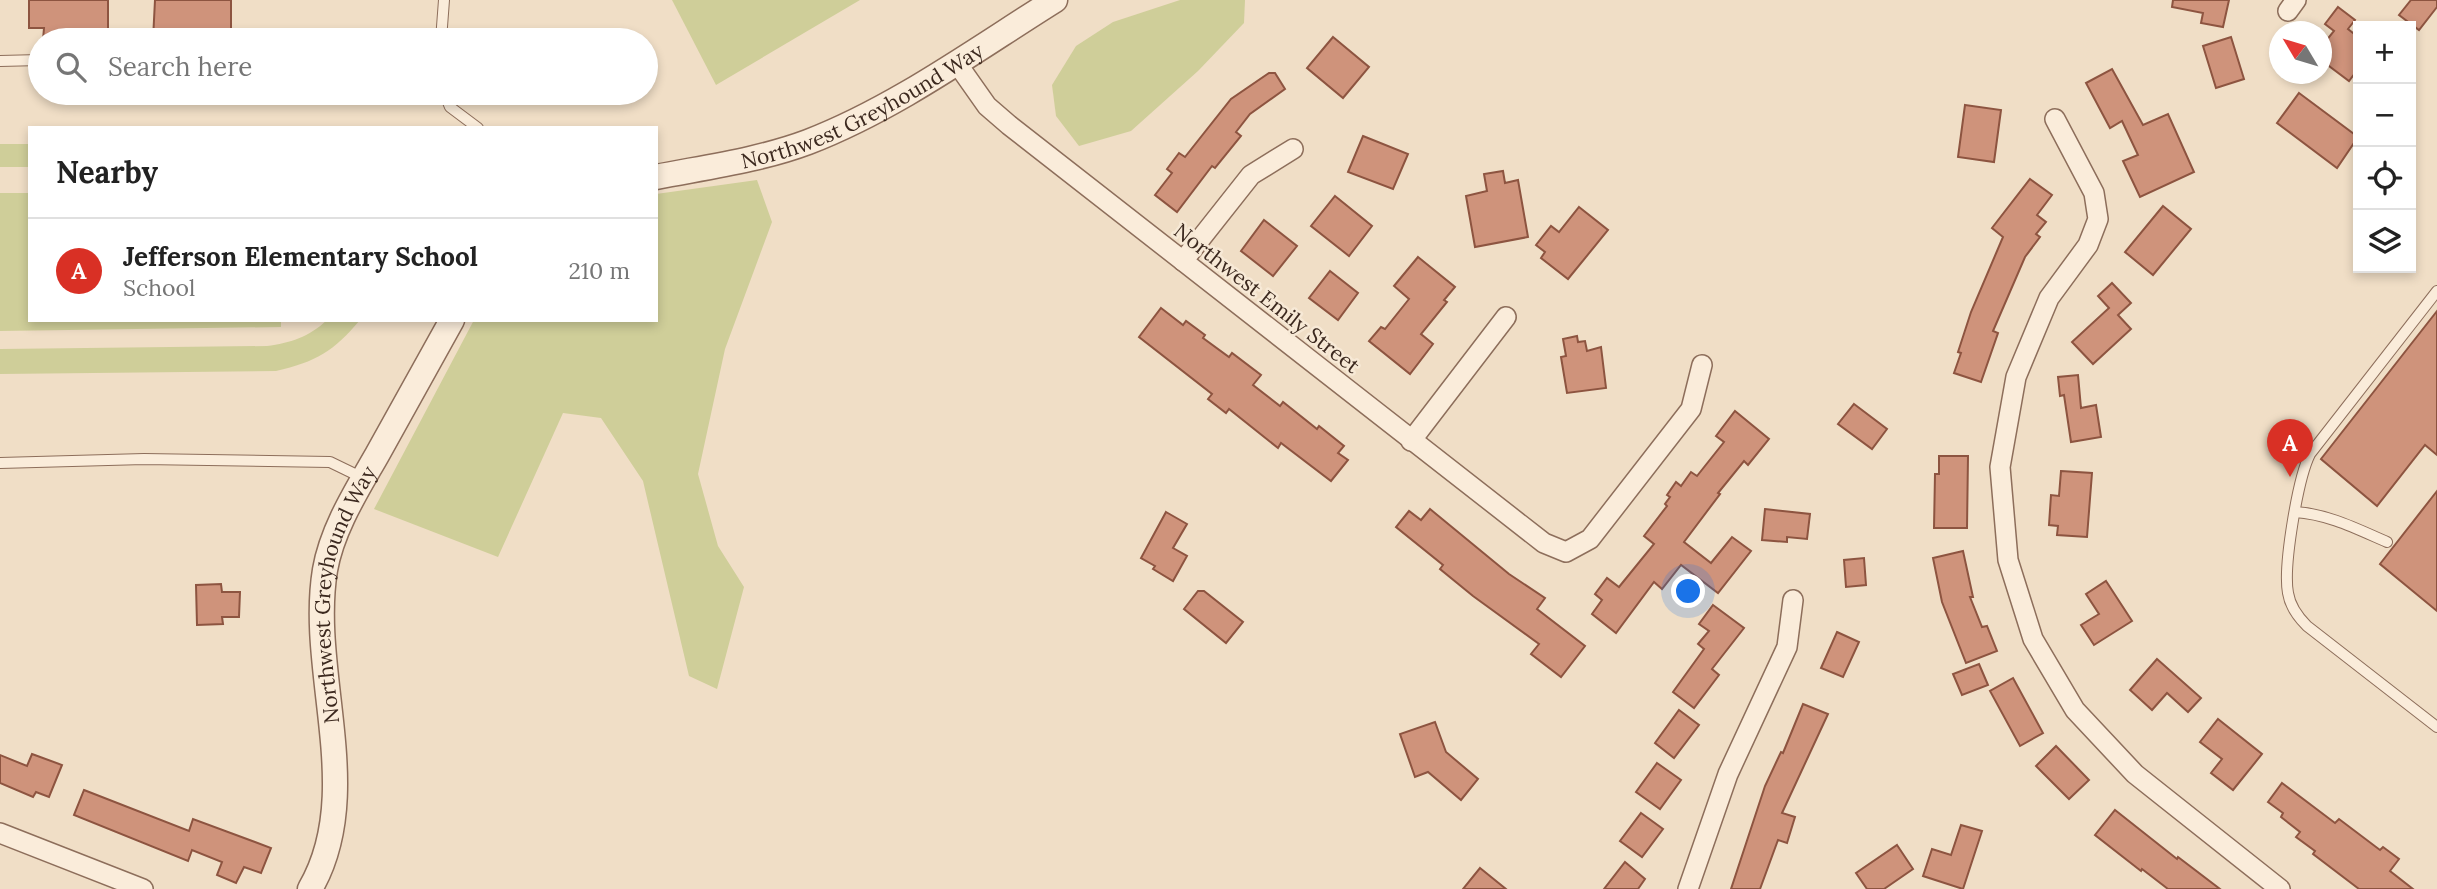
<!DOCTYPE html>
<meta charset="utf-8">
<style>
:root{--surface:#fff;--page:#f6f6f6;--text:#222;--muted:#767676;--line:#e0e0e0;--accent:#d93025}
body{margin:0;font-family:Lora,serif;background:var(--page);color:var(--text)}
.controls{position:absolute;right:21px;top:21px;display:grid;overflow:hidden;border-radius:0px;box-shadow:0 4px 10px #0003}
.controls button{width:63px;height:63px;display:grid;place-items:center;padding:0;border:0;border-bottom:2px solid var(--line);background:var(--surface);color:var(--text);font:35px sans-serif}
.compass{position:absolute;left:2269px;top:21px;width:63px;height:63px;border-radius:50%;background:var(--surface);box-shadow:0 4px 10px #0003;rotate:308deg}
.you{position:absolute;left:1689px;top:592px;width:24px;height:24px;margin:-18px;border:5px solid #fff;border-radius:50%;background:#1a73e8;box-shadow:0 0 0 10px #1a73e833}
.badge{display:grid;place-items:center;width:46px;height:46px;border-radius:50%;background:var(--accent);color:#fff;font-size:23px;font-weight:700}
.pin{position:absolute;translate:-50% -58px;filter:drop-shadow(0 2px 4px #0008)}
.pin::after{content:'';position:absolute;top:37px;width:24px;height:21px;background:inherit;clip-path:polygon(0 0,100% 0,50% 100%)}
.list{margin:0;padding:0;list-style:none}
h2{display:flex;justify-content:space-between;align-items:center;height:91px;margin:0;padding:0 28px;font-size:30px}
h2 small{font-size:23px;font-weight:400;color:var(--muted)}
.list li{display:grid;grid-template-columns:46px 1fr auto;gap:21px;align-items:center;box-sizing:border-box;height:105px;padding:0 28px;border-top:2px solid var(--line)}
.list b{display:block;font-size:26px;white-space:nowrap}
.list p{margin:0;font-size:23px;white-space:nowrap;color:var(--muted)}
.list em{font-size:23px;font-style:normal;color:var(--muted)}
.icon{flex:none;width:38px;height:38px;fill:none;stroke:currentColor;stroke-width:2;stroke-linecap:round;stroke-linejoin:round}
.map{position:relative;flex:none;width:2437px;height:889px;overflow:hidden}
.search{position:absolute;background:var(--surface);box-shadow:0 4px 10px #0003;left:28px;top:28px;width:630px;height:77px;display:flex;align-items:center;gap:18px;box-sizing:border-box;padding:0 24px;border-radius:38px;color:var(--muted);font-size:26px}
.panel{position:absolute;background:var(--surface);box-shadow:0 4px 10px #0003;left:28px;top:126px;width:630px;height:196px;border-radius:0px}
.map>svg:first-child{display:block}
</style>
<div class="map">
<svg width="2437" height="889" viewBox="0 0 2437 889">
<rect width="100%" height="100%" fill="#f0dec6"/>
<g fill="#cfce99">
<path d="M672,0h188l-144,85z"/>
<path d="M1180,0h65l-1,23 -46,48 -67,60 -52,15 -23,-30 -4,-31 24,-39 37,-24z"/>
<rect x="0" y="144" width="30" height="23"/>
<path d="M757,180l15,42 -47,127 -27,125 20,72 26,41 -27,102 -28,-13 -46,-195 -42,-63 -38,-5 -65,144 -124,-48 100,-189h182v-126z"/>
<path d="M0,193h30v127h251v7l-281,4z"/>
<path d="M327,320h33c-26,31 -44,42 -84,51l-276,3v-25l267,-3c23,-3 42,-9 60,-26z"/>
</g>
<g fill="#cf937b" stroke="#8d5440" stroke-width="2">
<path d="M29,0h79v33h-35v7h-30l1,-12h-15z"/>
<path d="M155,0h76v40h-78z"/>
<path d="M2173,0h56l-6,27 -22,-4 2,-10 -31,-6z"/>
<path d="M2411,0h26v7l-18,23 -20,-15z"/>
<path d="M2338,7l17,13 -7,9 10,8v32l-9,12 -28,-21v-13l13,-16 -9,-7z"/>
<path d="M1333,37l36,30 -26,31 -36,-30z"/>
<path d="M2231,37l13,42 -28,9 -13,-42z"/>
<path d="M2112,69l31,56 25,-11 26,58 -54,25 -17,-36 15,-6 -16,-34 -12,7 -24,-45z"/>
<path d="M1269,73h6l10,16 -35,25 -14,18 5,4 -26,32 -3,-2 -35,46 -22,-17 17,-22 -5,-4 12,-16 6,4 46,-58z"/>
<path d="M2299,93l59,44 -21,31 -60,-45z"/>
<path d="M1965,105l36,5 -7,52 -36,-5z"/>
<path d="M1363,136l45,18 -15,35 -45,-17z"/>
<path d="M1503,171l2,12 13,-3 10,57 -53,10 -9,-51 21,-5 -3,-17z"/>
<path d="M2030,179l22,16 -15,20 9,7 -10,12 4,3 -15,20 -32,74 5,2 -17,49 -27,-9 7,-20 -3,-1 13,-40 32,-75 -11,-9z"/>
<path d="M1335,196l37,30 -23,30 -38,-30z"/>
<path d="M2163,206l28,23 -38,46 -28,-23z"/>
<path d="M1579,207l29,23 -40,49 -27,-21 4,-6 -9,-7 15,-19 8,6z"/>
<path d="M1264,220l33,26 -24,30 -32,-25z"/>
<path d="M1418,257l37,30 -11,13 3,2 -26,32 12,10 -23,30 -41,-33 12,-14 4,2 24,-30 -15,-13z"/>
<path d="M1330,271l28,22 -20,27 -29,-22z"/>
<path d="M2112,283l19,20 -13,12 13,14 -38,35 -21,-22 37,-34 -11,-12z"/>
<path d="M1161,308l22,17 3,-4 19,14 -2,3 26,19 3,-4 29,22 -8,10 27,21 3,-4 34,27 2,-3 25,20 -6,7 10,7 -17,21 -50,-38 -3,5 -49,-39 -3,4 -18,-14 4,-5 -73,-57z"/>
<path d="M2437,311v144l-12,-10 -48,61 -56,-47z"/>
<path d="M1577,336l1,6 7,-1 2,10 14,-4 5,41 -39,5 -6,-36 5,-1 -3,-17z"/>
<path d="M2078,375l3,33 15,-3 5,32 -30,5 -7,-47 -4,1 -2,-19z"/>
<path d="M1854,404l33,25 -15,20 -34,-25z"/>
<path d="M1735,411l34,28 -21,26 -4,-4 -26,32 2,1 -36,48 27,21 21,-26 19,14 -33,42 -37,-28 -19,24 -8,-7 -38,51 -24,-19 10,-14 -7,-6 12,-16 12,9 35,-43 -10,-8 23,-30 -2,-2 5,-7 -3,-2 9,-13 5,4 10,-14 6,4 27,-34 -8,-6z"/>
<path d="M1939,456h29l-1,72h-33l1,-54h4z"/>
<path d="M2061,471l31,2 -5,64 -30,-2 1,-9 -9,-1 2,-30 8,1z"/>
<path d="M2437,491v120l-57,-47z"/>
<path d="M1430,509l79,65 36,24 -8,11 48,37 -24,31 -30,-23 8,-10 -66,-48 -33,-27 3,-4 -47,-38 13,-16 12,9z"/>
<path d="M1765,509l45,5 -3,25 -20,-2v5l-25,-2z"/>
<path d="M1166,512l21,12 -14,24 14,8 -14,25 -20,-12 2,-3 -14,-8z"/>
<path d="M1963,551l10,46h-3l12,30 5,-1 10,25 -31,12 -24,-61 -9,-44z"/>
<path d="M1864,558l2,27 -20,2 -2,-27z"/>
<path d="M2106,581l26,40 -38,24 -13,-20 18,-11 -13,-20z"/>
<path d="M221,584l1,8h18l-1,25h-17l1,7 -26,1 -1,-40z"/>
<path d="M1198,591h6l39,31 -17,21 -42,-34z"/>
<path d="M1713,605l31,23 -32,41 7,6 -25,33 -21,-16 31,-43 -6,-5 11,-13 -10,-7z"/>
<path d="M1837,632l22,10 -16,35 -22,-9z"/>
<path d="M2157,659l44,39 -13,14 -21,-19 -15,17 -22,-20z"/>
<path d="M1979,664l9,21 -26,10 -9,-21z"/>
<path d="M2013,678l30,55 -23,13 -30,-55z"/>
<path d="M1803,704l25,10 -46,99 13,4 -8,26 -9,-3 -18,49h-29l34,-103 16,-34 2,1z"/>
<path d="M1679,710l20,15 -25,33 -19,-15z"/>
<path d="M2218,719l44,35 -29,36 -22,-17 11,-14 -22,-17z"/>
<path d="M1435,722l11,30 32,27 -17,21 -33,-28 -13,5 -15,-43z"/>
<path d="M2056,746l33,34 -20,19 -33,-33z"/>
<path d="M32,754l30,11 -13,32 -13,-5 -3,5 -33,-14v-28l27,11z"/>
<path d="M1657,763l24,17 -21,29 -24,-17z"/>
<path d="M2282,783l53,40 4,-4 41,31 3,-3 16,12 -9,12 23,18h-54l-46,-35 2,-3 -19,-14 4,-5 -19,-15 2,-4 -15,-11z"/>
<path d="M84,790l105,41 4,-12 78,29 -10,25 -17,-6 -8,16 -19,-8 5,-13 -30,-12 -4,11 -114,-46z"/>
<path d="M2115,810l62,49 1,-2 42,32h-52l-26,-20 -1,2 -46,-36z"/>
<path d="M1641,813l22,16 -21,28 -22,-16z"/>
<path d="M1961,825l21,6 -19,58 -40,-13 9,-27 19,6z"/>
<path d="M1897,845l16,24 -29,20h-17l-11,-16z"/>
<path d="M1625,862l20,17 -7,10h-34z"/>
<path d="M1480,868l26,21h-43z"/>
</g>
<g fill="none" stroke-linecap="round" stroke-linejoin="round">
<defs>
<g id="service">
<path d="M441,40l3,-40"/>
<path d="M0,61l40,-1"/>
<path d="M444,93l6,14 28,21"/>
<path d="M2437,291l-127,163c-12,24 -27,112 -22,139 2,13 10,24 19,33l130,101"/>
<path d="M0,463l144,-4 186,3 33,16"/>
<path d="M2295,512c33,2 62,17 92,30"/>
</g>
<g id="minor">
<path d="M2288,11l8,-11"/>
<path d="M956,62l31,44 22,19 535,418 22,9 24,-13 101,-130 11,-44"/>
<path d="M2055,119l39,74 4,26 -10,26 -39,53 -33,79 -16,90 8,93 25,79 42,71 60,64 145,115"/>
<path d="M1183,261l68,-86 42,-26"/>
<path d="M1411,441l95,-124"/>
<path d="M0,833l143,56"/>
<path d="M1688,889l40,-115 59,-127 6,-47"/>
</g>
<g id="tertiary">
<path id="s1" d="M656,177c51,-10 104,-17 152,-35 88,-34 167,-92 247,-142"/>
<path id="s2" d="M310,889c56,-96 -2,-216 15,-319 7,-41 32,-80 52,-115 25,-45 50,-90 75,-135"/>
</g>
</defs>
<use href="#service" stroke="#8d6e5b" stroke-width="12"/>
<use href="#minor" stroke="#8d6e5b" stroke-width="22"/>
<use href="#tertiary" stroke="#8d6e5b" stroke-width="27"/>
<use href="#service" stroke="#faecda" stroke-width="10"/>
<use href="#minor" stroke="#faecda" stroke-width="19"/>
<use href="#tertiary" stroke="#faecda" stroke-width="24"/>
</g>
<g text-anchor="middle" dominant-baseline="central" stroke-width="5" stroke-linejoin="round" paint-order="stroke">
<g font-size="21" fill="#3c291f" stroke="#f7e9d6">
<text stroke="none"><textPath href="#s1" startOffset="220">Northwest Greyhound Way</textPath></text>
<text transform="translate(1267 298) rotate(38)">Northwest Emily Street</text>
<text stroke="none"><textPath href="#s2" startOffset="303">Northwest Greyhound Way</textPath></text>
</g>
</g>
</svg>
<div class="controls">
<button>+</button>
<button>−</button>
<button><svg class="icon" aria-label="locate" viewBox="0 0 24 24"><circle cx="12" cy="12" r="6"/><path d="M12 2v4M12 18v4M2 12h4M18 12h4"/></svg></button>
<button><svg class="icon" aria-label="layers" viewBox="0 0 24 24"><path d="M12 4l9 5-9 5-9-5zM3 14l9 5 9-5"/></svg></button>
</div>
<svg class="compass" viewBox="-18 -18 36 36"><path d="M0-13l5 13h-10z" fill="#e53935"/><path d="M0 13l5-13h-10z" fill="#767676"/></svg>
<div class="you"></div>
<div class="pin badge" style="left:2290px;top:477px">A</div>
<div class="search"><svg class="icon" aria-label="search" viewBox="0 0 24 24"><circle cx="10" cy="10" r="6"/><path d="M15 15l6 6"/></svg>Search here</div>
<section class="panel">
<h2>Nearby<small></small></h2>
<ul class="list">
<li><span class="badge">A</span><div><b>Jefferson Elementary School</b><p>School</p></div><em>210 m</em></li>
</ul>
</section>
</div>
